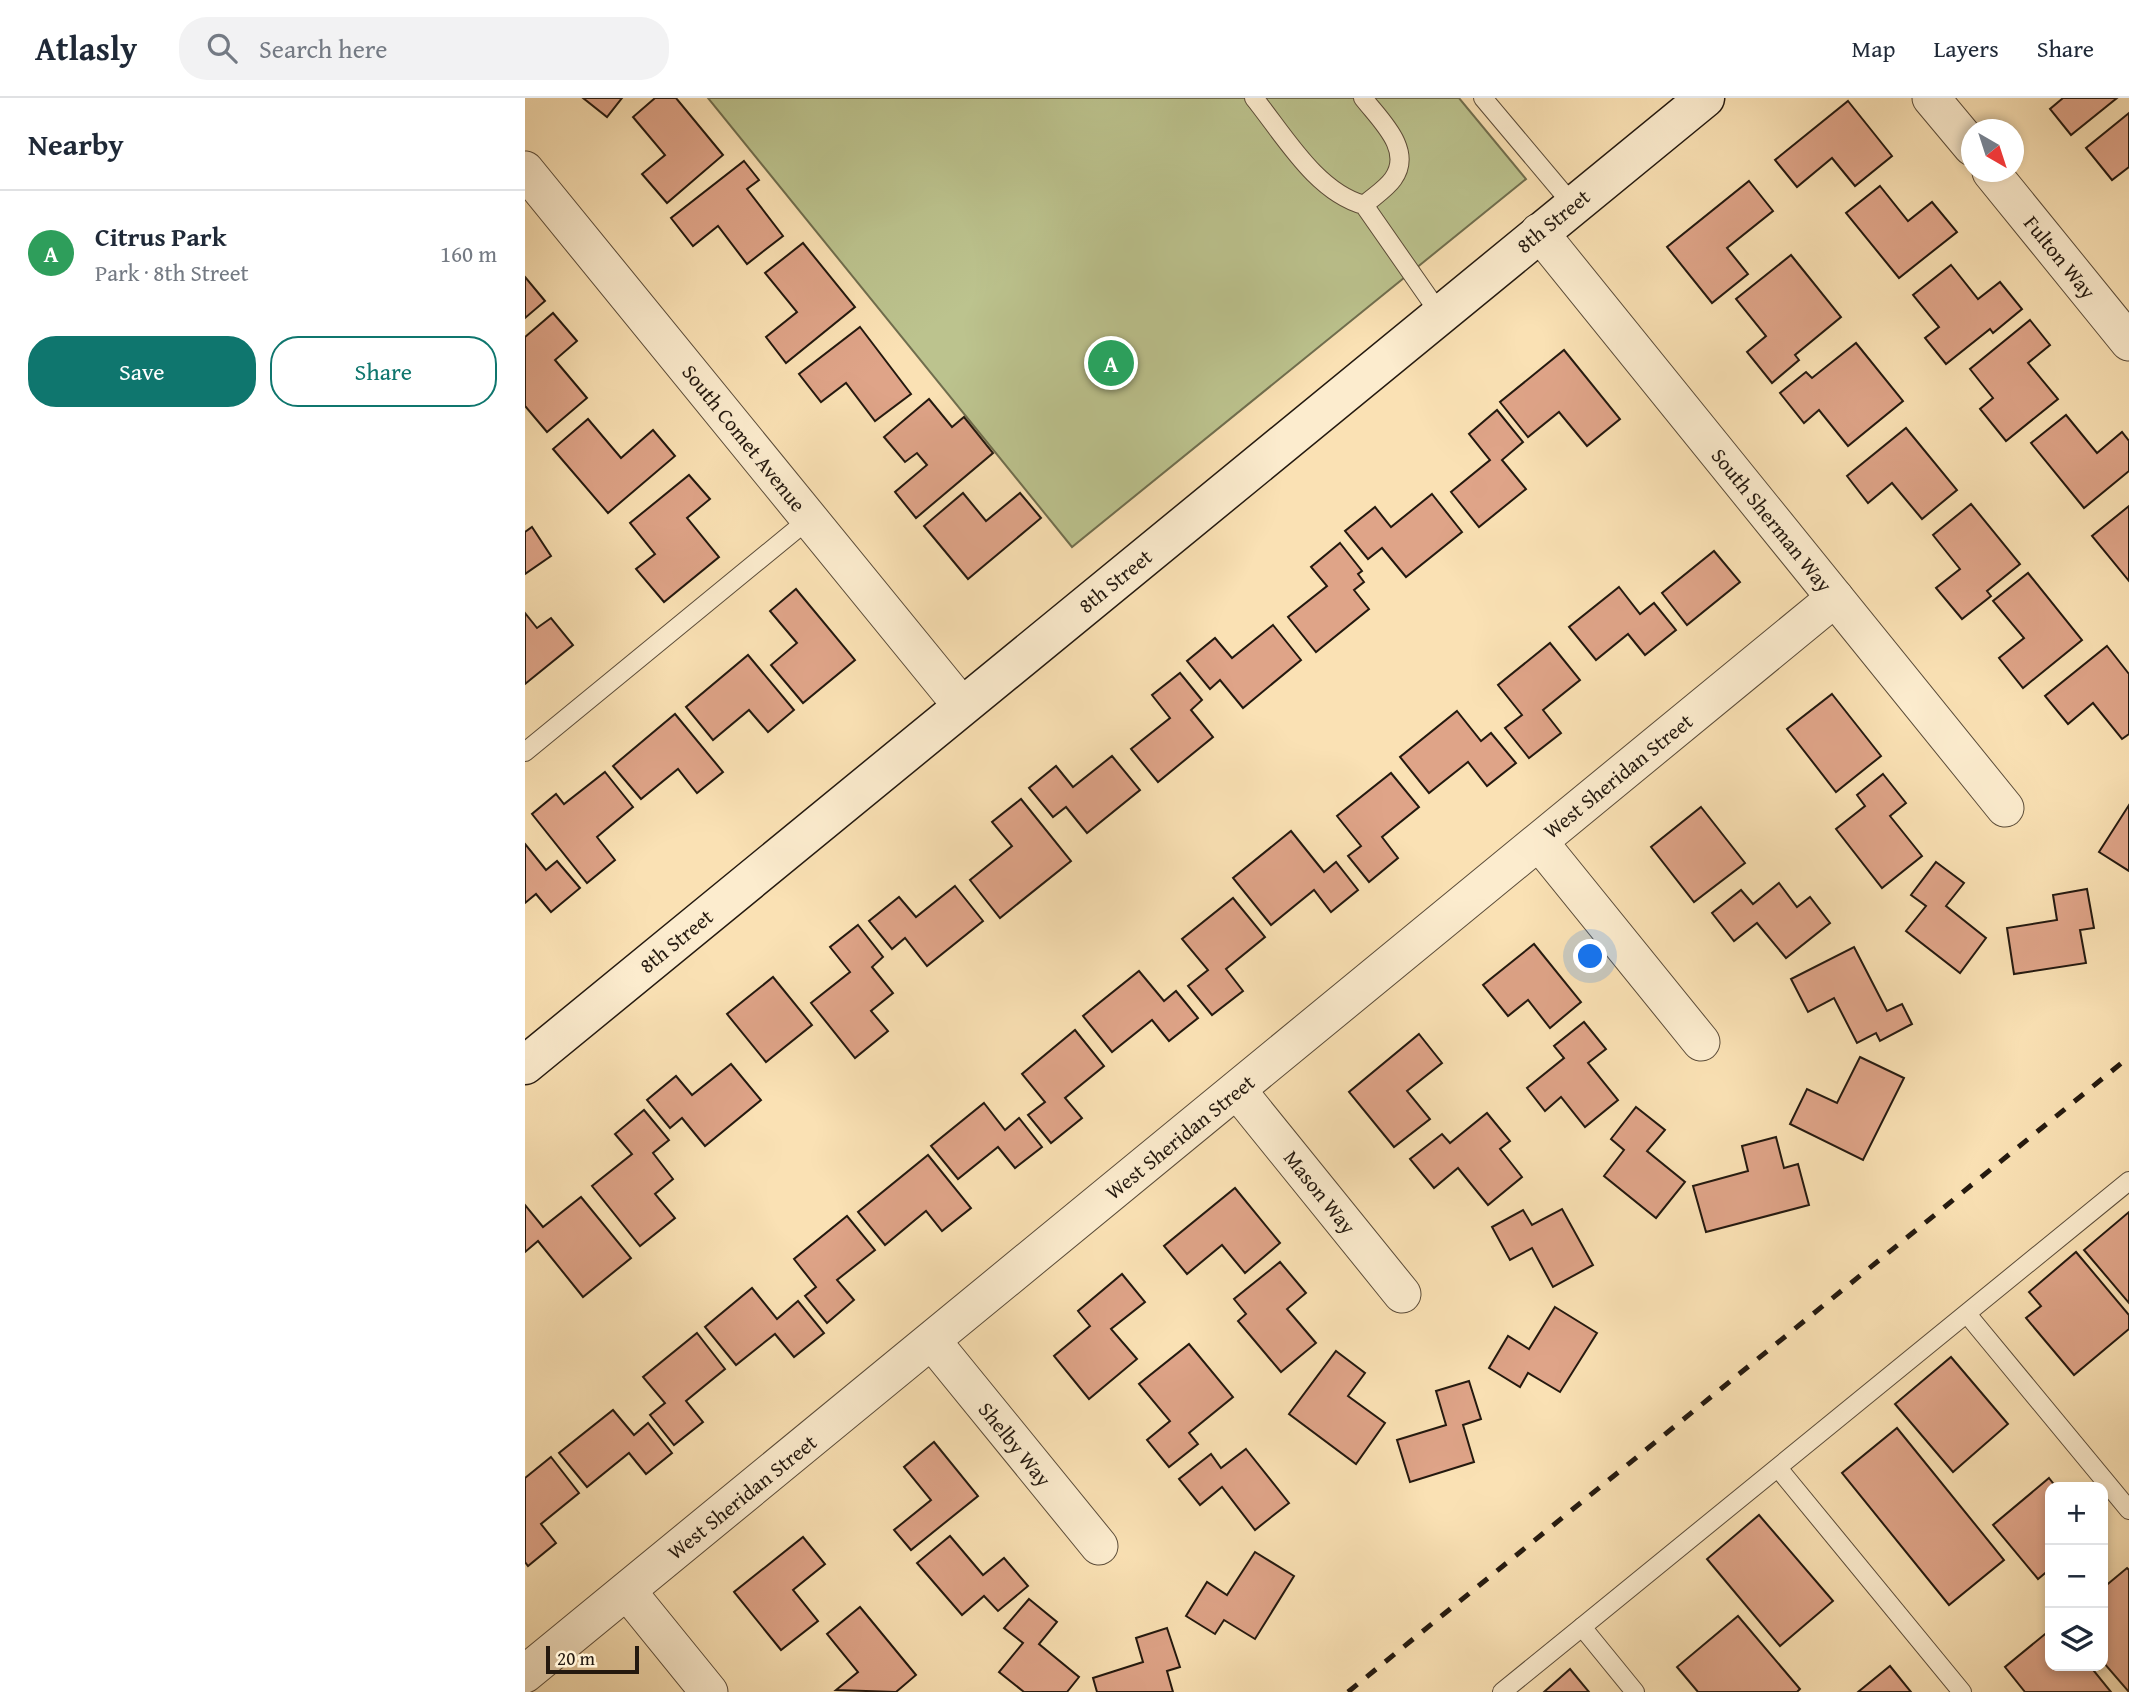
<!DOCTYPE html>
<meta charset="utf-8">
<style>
:root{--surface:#fff;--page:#f2f2f3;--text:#1f2937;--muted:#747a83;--line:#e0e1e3;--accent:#0f766e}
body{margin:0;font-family:"Gentium Book Plus",serif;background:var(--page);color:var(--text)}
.controls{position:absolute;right:21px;bottom:21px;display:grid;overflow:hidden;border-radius:14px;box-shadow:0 4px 10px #0003}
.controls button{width:63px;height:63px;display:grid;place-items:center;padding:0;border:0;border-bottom:2px solid var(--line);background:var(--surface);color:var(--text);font:35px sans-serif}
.compass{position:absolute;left:1436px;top:21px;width:63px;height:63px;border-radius:50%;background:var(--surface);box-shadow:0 4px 10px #0003;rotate:141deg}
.scale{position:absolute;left:21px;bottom:18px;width:93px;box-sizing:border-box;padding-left:7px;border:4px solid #24190f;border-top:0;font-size:19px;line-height:24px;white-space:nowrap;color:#24190f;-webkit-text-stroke:5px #fcecce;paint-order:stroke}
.you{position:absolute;left:1066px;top:859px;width:24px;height:24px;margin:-18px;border:5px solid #fff;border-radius:50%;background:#1a73e8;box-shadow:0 0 0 10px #1a73e833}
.badge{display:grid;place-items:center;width:46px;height:46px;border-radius:50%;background:var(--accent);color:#fff;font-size:23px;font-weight:700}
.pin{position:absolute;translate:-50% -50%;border:4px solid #fff;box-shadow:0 2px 7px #0006}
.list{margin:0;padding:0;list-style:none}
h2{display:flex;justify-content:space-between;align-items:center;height:91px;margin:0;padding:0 28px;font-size:30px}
h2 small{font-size:23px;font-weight:400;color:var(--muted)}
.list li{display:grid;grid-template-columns:46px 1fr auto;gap:21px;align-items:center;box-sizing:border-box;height:126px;padding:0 28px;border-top:2px solid var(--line)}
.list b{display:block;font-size:26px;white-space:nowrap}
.list p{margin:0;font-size:23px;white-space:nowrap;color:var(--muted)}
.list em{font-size:23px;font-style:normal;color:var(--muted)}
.actions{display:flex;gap:14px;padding:21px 28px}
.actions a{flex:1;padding:16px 0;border:2px solid var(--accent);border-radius:28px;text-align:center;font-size:24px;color:var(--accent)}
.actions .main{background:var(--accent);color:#fff}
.icon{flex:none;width:38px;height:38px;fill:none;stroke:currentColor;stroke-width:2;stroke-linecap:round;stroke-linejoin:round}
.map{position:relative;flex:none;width:1604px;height:1594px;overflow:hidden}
header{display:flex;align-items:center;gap:42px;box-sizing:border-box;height:98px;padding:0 35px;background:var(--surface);border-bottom:2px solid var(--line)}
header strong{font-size:33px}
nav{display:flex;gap:38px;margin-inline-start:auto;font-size:24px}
.search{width:490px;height:63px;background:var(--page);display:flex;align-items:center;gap:18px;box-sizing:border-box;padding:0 24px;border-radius:28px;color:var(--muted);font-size:26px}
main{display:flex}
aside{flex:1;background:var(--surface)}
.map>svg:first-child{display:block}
</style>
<header>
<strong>Atlasly</strong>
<div class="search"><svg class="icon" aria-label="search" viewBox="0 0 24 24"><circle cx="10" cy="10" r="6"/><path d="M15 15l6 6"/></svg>Search here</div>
<nav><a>Map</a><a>Layers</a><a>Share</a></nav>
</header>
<main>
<aside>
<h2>Nearby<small></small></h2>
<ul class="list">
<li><span class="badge" style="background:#2e9e5b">A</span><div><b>Citrus Park</b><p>Park · 8th Street</p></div><em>160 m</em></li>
</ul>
<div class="actions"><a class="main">Save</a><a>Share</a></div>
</aside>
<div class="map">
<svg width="1604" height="1594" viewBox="0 0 1604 1594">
<rect width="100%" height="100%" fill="#fae1b4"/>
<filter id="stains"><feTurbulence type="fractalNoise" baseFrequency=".00286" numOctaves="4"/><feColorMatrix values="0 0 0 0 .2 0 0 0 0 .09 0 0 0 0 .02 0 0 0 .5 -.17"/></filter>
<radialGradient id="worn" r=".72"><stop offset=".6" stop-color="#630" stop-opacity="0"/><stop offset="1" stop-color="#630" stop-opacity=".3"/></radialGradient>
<path fill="#bcc38e" stroke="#706e4e" stroke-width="2" d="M183,0h751l67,81 -454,368z"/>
<g fill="#dfa488" stroke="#24190f" stroke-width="2">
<path d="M58,0h39l-15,19z"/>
<path d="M130,0h21l47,57 -56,48 -25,-29 23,-19 -32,-38z"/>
<path d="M1538,0h54l-46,37 -21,-26z"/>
<path d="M1323,3l44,55 -37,30 -23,-28 -35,29 -22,-27z"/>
<path d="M1604,15v54l-17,13 -26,-32z"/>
<path d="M219,63l15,19 -12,9 36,47 -36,28 -29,-38 -25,20 -22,-28z"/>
<path d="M1224,83l24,30 -46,37 21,26 -36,29 -45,-56z"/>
<path d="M1355,88l28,35 24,-19 25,30 -58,46 -53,-65z"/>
<path d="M278,145l52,64 -69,56 -20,-26 31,-25 -32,-39z"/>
<path d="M1266,157l50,62 -46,38 4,5 -27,23 -25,-31 19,-16 -30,-37z"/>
<path d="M1426,167l27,34 22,-17 22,27 -29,24 -3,-4 -44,35 -21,-26 14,-11 -26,-32z"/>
<path d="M0,179l20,24 -20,17z"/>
<path d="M28,215l24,28 -22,19 32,38 -40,34 -22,-26v-69z"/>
<path d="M1505,222l20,25 -22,18 30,36 -52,42 -26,-32 13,-11 -23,-29z"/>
<path d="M335,229l51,67 -36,27 -29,-38 -25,19 -22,-28z"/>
<path d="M1331,245l47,58 -55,45 -29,-36 -15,13 -24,-30 26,-21 6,6z"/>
<path d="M1039,252l56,69 -33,27 -28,-34 -31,25 -28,-35z"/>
<path d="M404,301l23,28 12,-10 29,36 -77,65 -21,-26 32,-27 -10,-12 -12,9 -21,-25z"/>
<path d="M972,312l26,32 -21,18 24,29 -47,38 -28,-35 39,-32 -21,-26z"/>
<path d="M1541,317l31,38 25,-21 7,9v30l-45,37 -53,-65z"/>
<path d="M63,321l33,39 32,-28 22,26 -67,57 -55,-64z"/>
<path d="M1381,330l51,62 -35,29 -30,-36 -24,20 -21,-27z"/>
<path d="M164,377l21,24 -23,19 32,39 -55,45 -28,-33 19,-15 -25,-31z"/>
<path d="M438,395l23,28 34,-28 21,25 -73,61 -44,-53z"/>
<path d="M907,396l30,38 -56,45 -24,-29 -14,11 -23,-28 30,-24 16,20z"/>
<path d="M1446,406l49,60 -33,27 4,5 -29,23 -26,-31 24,-19 -27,-34z"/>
<path d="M1604,408v75l-37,-45z"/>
<path d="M7,429l19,29 -26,18v-42z"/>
<path d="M815,445l22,28 -4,3 6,8 -10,8 15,19 -53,43 -28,-35 39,-31 -16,-19z"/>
<path d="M1189,453l26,31 -53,43 -25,-32z"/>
<path d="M1503,475l54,67 -59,48 -24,-30 25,-20 -31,-37z"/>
<path d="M1094,489l21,27 14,-11 22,27 -31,25 -17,-21 -32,26 -27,-33z"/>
<path d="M271,491l59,71 -52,43 -32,-38 26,-22 -27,-32z"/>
<path d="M0,515l12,15 14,-10 22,27 -48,39z"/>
<path d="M748,527l28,35 -58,48 -23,-28 -10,9 -23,-28 28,-23 17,20z"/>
<path d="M1025,545l30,37 -37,30 18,23 -32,25 -24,-30 17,-13 -24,-30z"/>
<path d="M1582,548l22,28v60l-7,5 -29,-36 -25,21 -23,-28z"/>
<path d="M223,557l46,55 -26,22 -19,-22 -36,30 -27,-33z"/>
<path d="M655,575l22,27 -11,10 22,27 -55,45 -27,-33 39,-31 -18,-23z"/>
<path d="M1307,596l49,62 -45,36 -49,-63z"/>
<path d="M932,613l24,30 10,-8 25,30 -29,23 -19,-24 -39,31 -29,-36z"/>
<path d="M150,616l48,58 -26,21 -19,-24 -37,30 -28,-33z"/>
<path d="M587,658l28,34 -53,43 -21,-26 -13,10 -24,-29 27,-22 17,21z"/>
<path d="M80,674l28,35 -36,30 18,23 -28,23 -55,-69 24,-20 8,10z"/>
<path d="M866,675l28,34 -37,30 16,21 -29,24 -21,-26 13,-10 -24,-30z"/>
<path d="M1358,676l23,29 -16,13 32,40 -40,32 -46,-59 29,-23 -8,-11z"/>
<path d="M496,701l50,62 -71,57 -30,-38 42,-34 -20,-24z"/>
<path d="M1604,707v66l-30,-19z"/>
<path d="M1176,709l44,56 -51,39 -43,-55z"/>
<path d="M766,733l33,41 12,-10 22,28 -27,22 -17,-22 -43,35 -38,-47z"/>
<path d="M0,746l21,26 11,-9 23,27 -29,24 -15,-18 -11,9z"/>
<path d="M1411,764l28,21 -18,23 40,32 -26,35 -54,-42 20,-25 -15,-11z"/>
<path d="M1254,785l18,24 13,-10 20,26 -44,35 -29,-35 -23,18 -22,-28 29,-23 12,14z"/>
<path d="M430,788l28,35 -56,45 -22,-28 -13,11 -23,-28 30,-24 17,20z"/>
<path d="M1562,791l7,39 -14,2 6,33 -72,11 -7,-46 50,-8 -4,-25z"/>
<path d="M708,800l32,39 -39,32 17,22 -31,24 -24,-29 20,-16 -26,-31z"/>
<path d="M333,827l25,32 -11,10 21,26 -22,18 17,20 -33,27 -44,-55 39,-31 -20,-25z"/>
<path d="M1009,846l47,58 -31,26 -22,-28 -20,16 -25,-31z"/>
<path d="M1329,849l33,64 15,-7 10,20 -32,17 -4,-8 -19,10 -23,-45 -26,14 -17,-33z"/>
<path d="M614,873l25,30 12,-10 22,27 -29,23 -17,-21 -40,32 -29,-36z"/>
<path d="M248,879l39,48 -46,37 -39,-48z"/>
<path d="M1059,924l22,27 -18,14 30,37 -33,27 -24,-30 -16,14 -18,-23 37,-30 -10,-12z"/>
<path d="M550,932l29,36 -39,32 17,20 -31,25 -23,-28 17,-13 -23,-28z"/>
<path d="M894,936l23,29 -35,28 23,28 -36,28 -45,-55z"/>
<path d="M1335,959l44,21 -41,82 -73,-36 17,-35 30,14z"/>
<path d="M206,966l30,36 -56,46 -23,-28 -12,10 -23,-28 29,-24 16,19z"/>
<path d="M459,1005l21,27 14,-12 23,29 -27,21 -17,-21 -40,32 -27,-33z"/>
<path d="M1111,1009l29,23 -18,21 38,31 -29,36 -52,-42 20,-26 -13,-11z"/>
<path d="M119,1012l25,30 -16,13 20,26 -18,15 20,24 -35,28 -48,-60 40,-32 -17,-20z"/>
<path d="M962,1015l23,28 -10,8 22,28 -34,28 -30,-37 -24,20 -24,-29 32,-25 8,9z"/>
<path d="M1251,1039l8,31 14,-4 11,41 -103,27 -13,-46 55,-15 -6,-25z"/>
<path d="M403,1057l43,53 -29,23 -16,-20 -41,34 -27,-33z"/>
<path d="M710,1090l45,55 -35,30 -23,-28 -35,29 -23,-28z"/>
<path d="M56,1099l50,61 -48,39 -45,-56 -13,11v-47l18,22z"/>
<path d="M1037,1111l31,56 -40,22 -21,-39 -22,12 -18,-33 31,-17 9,15z"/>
<path d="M1604,1114v91l-45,-53z"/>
<path d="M322,1118l28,34 -38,30 17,20 -27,23 -22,-27 11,-9 -22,-28z"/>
<path d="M1551,1154l53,63v14l-55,46 -48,-57 15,-12 -12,-14z"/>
<path d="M755,1164l26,31 -19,16 29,34 -35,29 -43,-51 8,-7 -12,-15z"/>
<path d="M597,1176l23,28 -34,27 26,30 -48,40 -35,-43 36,-30 -12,-15z"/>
<path d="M227,1190l25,31 21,-18 26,32 -30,24 -19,-23 -39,31 -31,-38z"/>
<path d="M1030,1209l42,26 -37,59 -32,-19 -8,14 -31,-19 19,-32 21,13z"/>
<path d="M172,1235l28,36 -39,32 17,21 -29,23 -24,-30 15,-12 -22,-26z"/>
<path d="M664,1246l44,53 -44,36 9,11 -29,23 -22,-27 23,-19 -31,-37z"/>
<path d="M811,1253l29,22 -17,23 37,27 -29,41 -67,-50z"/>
<path d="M1426,1259l57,67 -55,48 -58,-68z"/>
<path d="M944,1283l12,38 -18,6 11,37 -64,20 -13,-42 49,-15 -10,-34z"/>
<path d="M88,1312l21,25 14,-12 24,30 -26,21 -17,-21 -42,34 -28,-34z"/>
<path d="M1372,1330l107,132 -55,45 -107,-132z"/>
<path d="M409,1344l44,54 -67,54 -17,-20 37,-30 -27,-33z"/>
<path d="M721,1351l43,54 -34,27 -33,-43 -22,18 -21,-26 32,-25 10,14z"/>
<path d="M26,1359l28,36 -38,31 15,19 -28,23 -3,-4v-84z"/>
<path d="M1524,1380l7,9h-6v82l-12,10 -45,-54z"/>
<path d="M1234,1417l74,86 -53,45 -73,-87z"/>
<path d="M425,1438l33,39 21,-17 24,28 -30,25 -14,-15 -22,19 -45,-52z"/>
<path d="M278,1439l22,27 -32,26 25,31 -37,29 -47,-58z"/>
<path d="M730,1454l39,24 -39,63 -31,-19 -9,14 -29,-18 21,-34 20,13z"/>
<path d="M1602,1470l2,2v122l-26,-30v-74z"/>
<path d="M504,1501l28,23 -18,22 40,33 -12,15h-43l-25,-20 24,-29 -19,-15z"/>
<path d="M335,1509l56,68 -20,17 -60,-2 22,-18 -31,-38z"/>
<path d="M1213,1518l62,73 -3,3h-99l-21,-25z"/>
<path d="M642,1530l13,39 -13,4 6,21h-76l-4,-14 50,-16 -7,-24z"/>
<path d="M1525,1532v36h40l21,26h-86l-20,-25z"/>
<path d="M1365,1568l21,26h-53z"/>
<path d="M1045,1571l19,23h-45z"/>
</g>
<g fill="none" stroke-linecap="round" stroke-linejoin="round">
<defs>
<g id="lane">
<path d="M729,0c30,37 62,94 110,107l76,109"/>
<path d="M838,0c17,22 51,52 30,81 -7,10 -20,18 -29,26"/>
<path d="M958,0l90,107"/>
<path d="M0,654l284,-233"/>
<path d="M1442,1216l162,196"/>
<path d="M1253,1370l184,224"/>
<path d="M1057,1529l547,-446"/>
<path d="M977,1594l80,-65 53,65"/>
</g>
<g id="street">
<path d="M1406,0l41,49"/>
<path d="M0,72l437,536"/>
<path d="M1466,74l138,170"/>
<path d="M1014,134l466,576"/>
<path d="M1014,744l162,200"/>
<path d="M712,992l165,204"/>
<path d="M407,1243l167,205"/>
<path d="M102,1493l82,101"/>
<path d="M0,1576l1310,-1076"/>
</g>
<path id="secondary" d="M0,967l1180,-967"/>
</defs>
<use href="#lane" stroke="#5a4b38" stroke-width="20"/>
<use href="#street" stroke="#5a4b38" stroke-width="39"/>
<use href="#secondary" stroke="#24190f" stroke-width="41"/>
<use href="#lane" stroke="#fcecce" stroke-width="18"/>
<use href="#street" stroke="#fcecce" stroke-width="37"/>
<use href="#secondary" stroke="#fcecce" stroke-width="38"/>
<path stroke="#24190f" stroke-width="5" stroke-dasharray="12 12" stroke-linecap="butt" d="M823,1594l781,-635"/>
</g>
<g text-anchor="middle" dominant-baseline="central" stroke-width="5" stroke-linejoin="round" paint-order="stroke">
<g font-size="21" fill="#24190f" stroke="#fcecce">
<text transform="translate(1028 123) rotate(-39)">8th Street</text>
<text transform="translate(1535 159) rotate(51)">Fulton Way</text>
<text transform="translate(219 340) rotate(51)">South Comet Avenue</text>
<text transform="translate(1247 422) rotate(51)">South Sherman Way</text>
<text transform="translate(590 483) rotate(-39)">8th Street</text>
<text transform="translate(1093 678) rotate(-39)">West Sheridan Street</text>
<text transform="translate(151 843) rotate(-39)">8th Street</text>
<text transform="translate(655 1039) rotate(-39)">West Sheridan Street</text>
<text transform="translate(795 1094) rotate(51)">Mason Way</text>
<text transform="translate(490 1346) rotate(51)">Shelby Way</text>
<text transform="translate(217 1399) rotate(-39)">West Sheridan Street</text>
</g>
</g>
<rect width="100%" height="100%" filter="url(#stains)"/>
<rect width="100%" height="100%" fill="url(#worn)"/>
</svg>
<div class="controls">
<button>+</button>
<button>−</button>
<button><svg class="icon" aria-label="layers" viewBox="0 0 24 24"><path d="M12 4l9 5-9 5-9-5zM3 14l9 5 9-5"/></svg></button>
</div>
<svg class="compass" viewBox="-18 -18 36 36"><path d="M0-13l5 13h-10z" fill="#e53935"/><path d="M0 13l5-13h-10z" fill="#747a83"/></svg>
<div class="scale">20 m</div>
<div class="you"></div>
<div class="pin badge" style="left:586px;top:265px;background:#2e9e5b">A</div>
</div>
</main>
